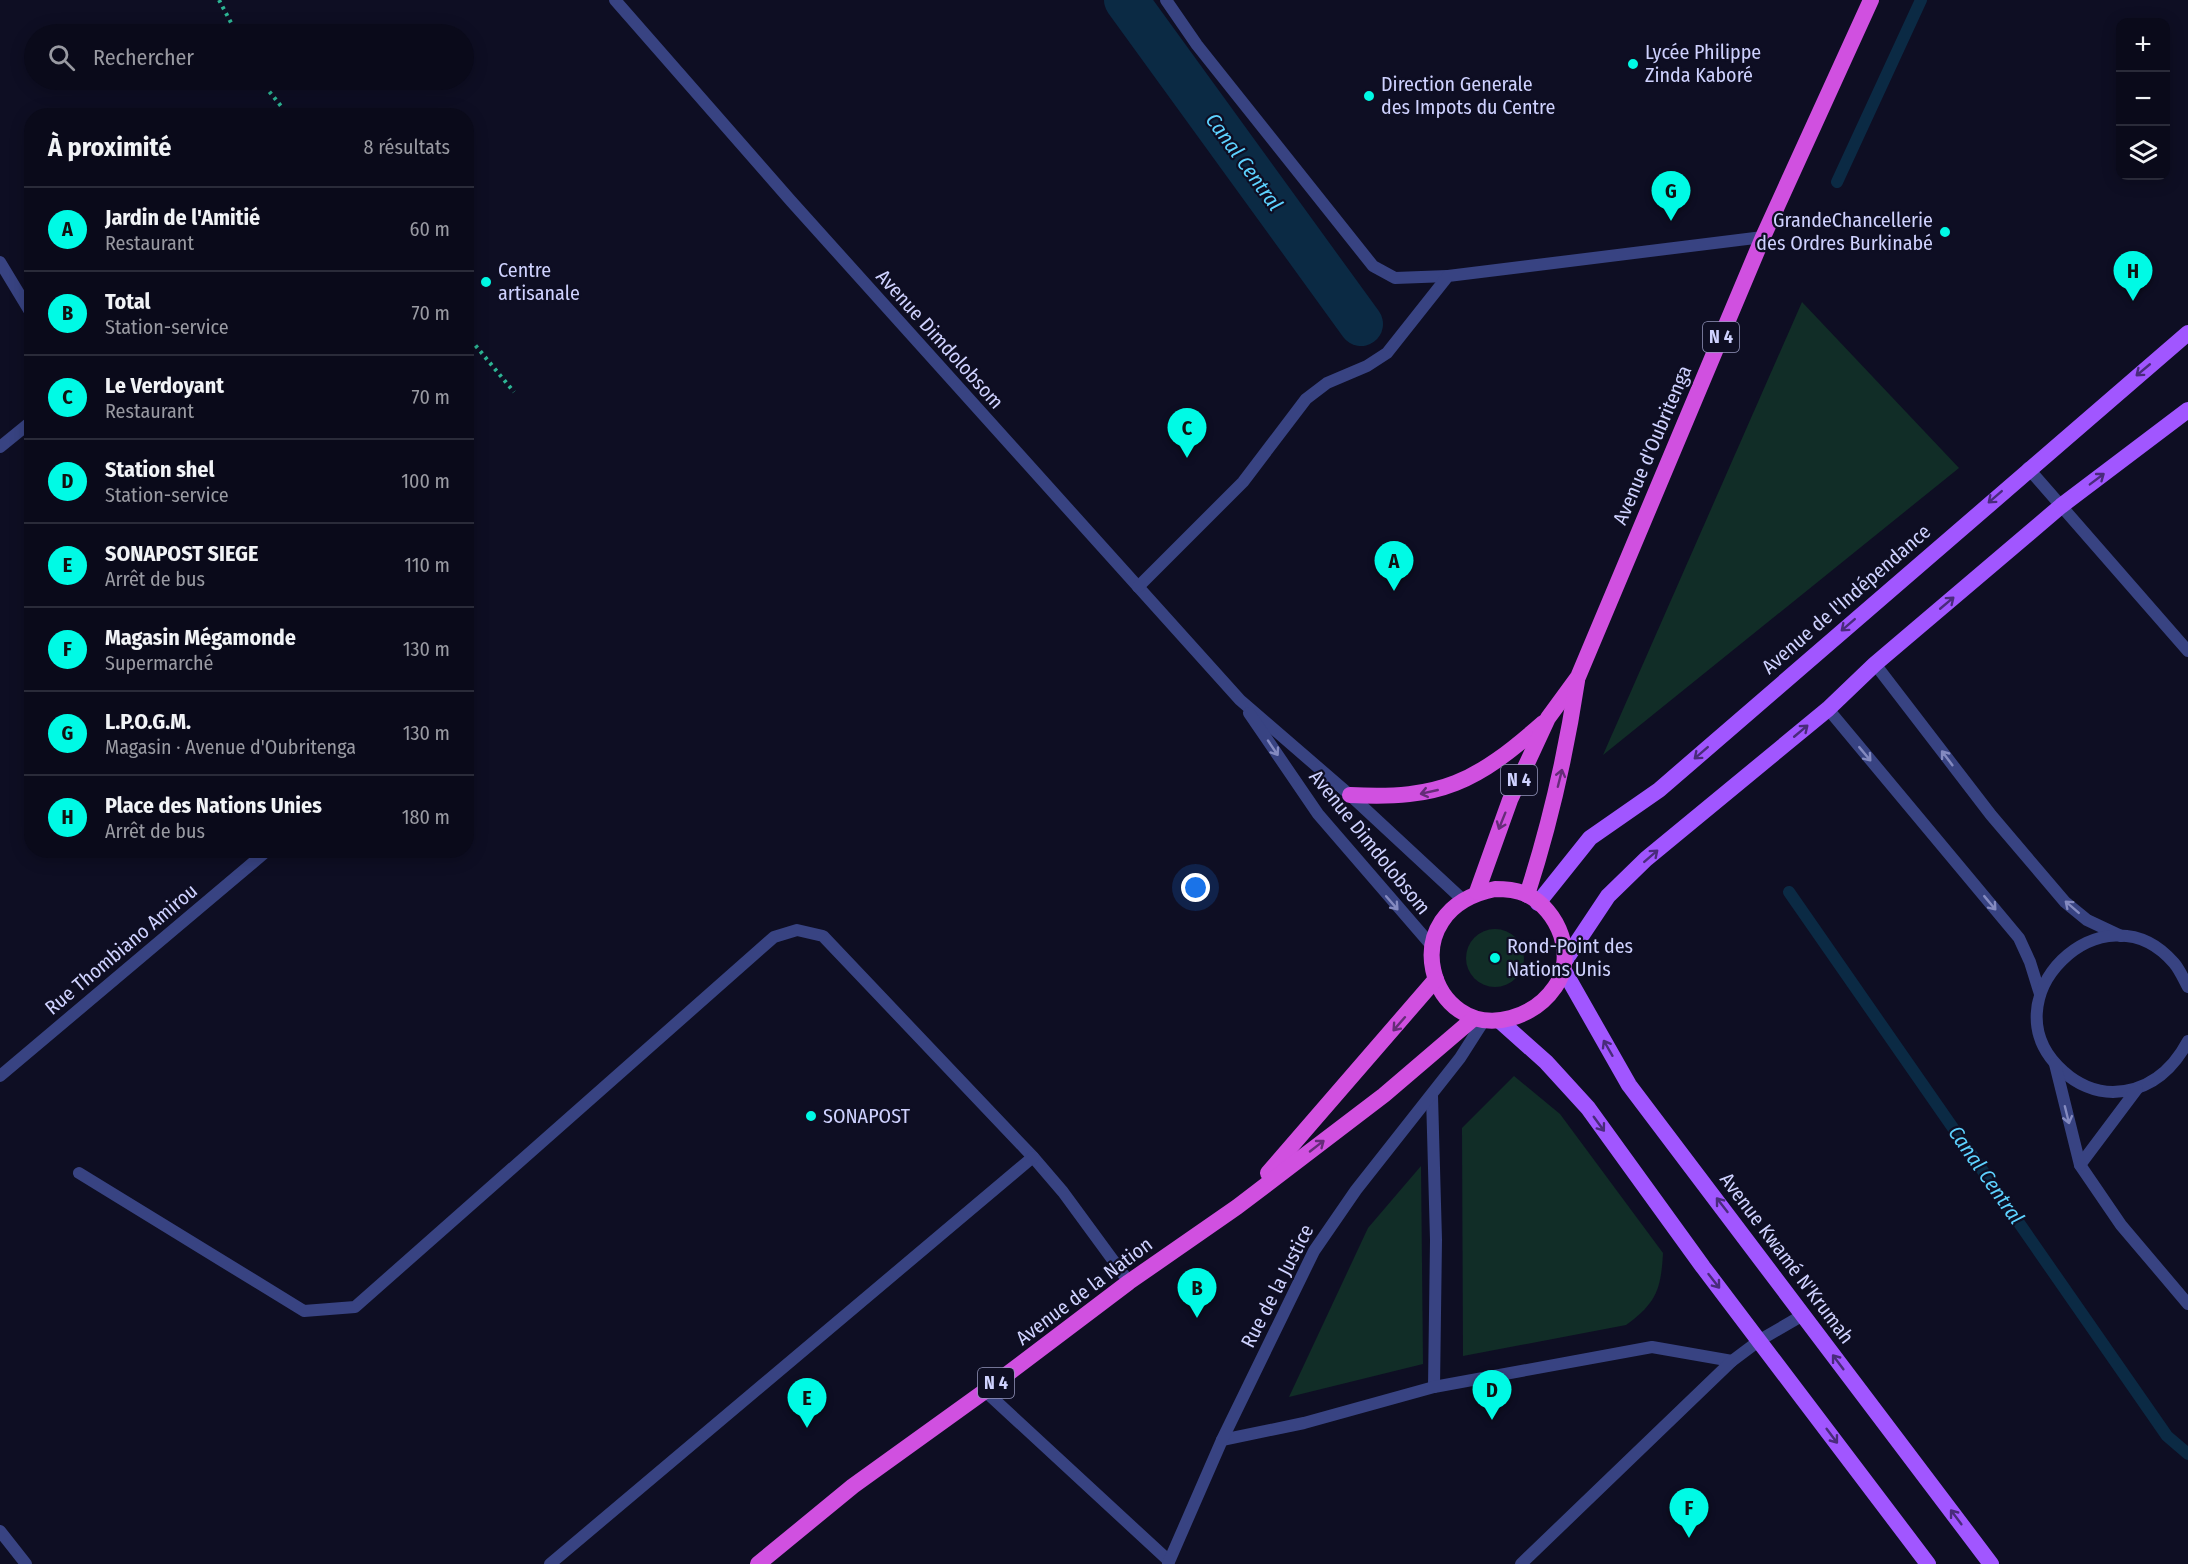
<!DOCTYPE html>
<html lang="fr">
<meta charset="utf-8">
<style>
:root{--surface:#0a0a1a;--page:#181827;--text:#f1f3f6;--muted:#999aa2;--line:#2a2b39;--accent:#00fae5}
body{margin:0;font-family:"Fira Sans Condensed",sans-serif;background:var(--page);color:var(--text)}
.controls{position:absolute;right:18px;top:18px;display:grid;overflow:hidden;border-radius:12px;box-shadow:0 3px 15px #0003}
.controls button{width:54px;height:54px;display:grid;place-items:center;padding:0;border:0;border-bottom:2px solid var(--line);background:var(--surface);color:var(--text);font:30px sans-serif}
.you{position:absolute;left:1196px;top:888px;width:21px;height:21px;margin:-15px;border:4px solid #fff;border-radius:50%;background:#1a73e8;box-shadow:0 0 0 9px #1a73e833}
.badge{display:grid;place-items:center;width:39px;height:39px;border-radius:50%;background:var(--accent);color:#111;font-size:20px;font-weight:700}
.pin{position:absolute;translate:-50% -50px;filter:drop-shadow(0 2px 3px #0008)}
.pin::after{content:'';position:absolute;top:32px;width:21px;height:18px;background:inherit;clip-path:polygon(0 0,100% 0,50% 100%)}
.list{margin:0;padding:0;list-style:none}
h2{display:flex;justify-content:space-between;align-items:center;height:78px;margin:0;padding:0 24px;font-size:26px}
h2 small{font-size:20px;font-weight:400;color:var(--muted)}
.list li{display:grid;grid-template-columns:39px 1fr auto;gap:18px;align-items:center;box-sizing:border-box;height:84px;padding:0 24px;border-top:2px solid var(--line)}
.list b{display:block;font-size:22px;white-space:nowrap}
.list p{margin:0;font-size:20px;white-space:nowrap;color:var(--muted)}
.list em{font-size:20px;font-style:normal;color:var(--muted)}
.icon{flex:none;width:33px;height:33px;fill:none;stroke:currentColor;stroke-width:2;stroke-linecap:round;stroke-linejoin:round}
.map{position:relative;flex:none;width:2188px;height:1564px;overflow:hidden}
.search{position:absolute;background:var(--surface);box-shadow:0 3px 15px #0003;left:24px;top:24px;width:450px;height:66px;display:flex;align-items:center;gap:15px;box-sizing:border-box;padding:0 21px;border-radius:33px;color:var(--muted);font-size:22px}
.panel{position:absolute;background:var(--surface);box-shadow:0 3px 15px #0003;left:24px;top:108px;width:450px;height:750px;border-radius:24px}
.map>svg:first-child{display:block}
</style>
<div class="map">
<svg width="2188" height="1564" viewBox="0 0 2188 1564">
<rect width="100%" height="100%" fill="#0e0e23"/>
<g fill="#112d27">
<path d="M1802,302l157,166 -356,287z"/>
<circle cx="1495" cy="958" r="29"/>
<path d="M1514,1076l46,38 103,139c-2,37 -7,50 -37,72l-163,31 -1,-228z"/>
<path d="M1421,1166l2,198 -134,33 79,-169z"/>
</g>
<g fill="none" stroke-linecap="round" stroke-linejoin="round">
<g stroke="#0b2a44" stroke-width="12">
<path d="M1837,182l84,-182"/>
<path d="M1789,892l378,544 21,18"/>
</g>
<path stroke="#0b2a44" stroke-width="44" d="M1126,0l235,324"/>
<g stroke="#2db594" stroke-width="4" stroke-dasharray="3 4.5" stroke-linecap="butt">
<path d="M219,0l18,34"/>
<path d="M260,80l29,36"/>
<path d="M466,334l48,58"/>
</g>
<g stroke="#384382" stroke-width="12">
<path d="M2028,468l160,183"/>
<path d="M1875,664l116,151 74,87 22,18 34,16"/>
<path d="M1828,709l191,229 11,24 10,32"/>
<path d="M2188,987c-4,-7 -8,-17 -14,-24 -70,-82 -192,38 -110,109 13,12 31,20 49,20 35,-1 59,-21 75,-51"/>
<path d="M2055,1064l25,101 41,60 67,79"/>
<path d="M1432,1096l4,144 -2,147"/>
<path d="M2080,1165l57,-76"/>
<path d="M79,1173l225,138 51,-4 419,-370 23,-7 26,6 210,221 30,35 66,90"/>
<path d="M985,1391l184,170"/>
<path d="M1222,1440l82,-17 130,-36 218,-40 80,14"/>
<path d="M550,1564l483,-407"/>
<path d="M1521,1564l211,-203 28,-21 43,-25"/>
</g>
<g stroke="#384382" stroke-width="12">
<path d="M615,0l176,201 449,499 110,95 112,104"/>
<path d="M1166,0l31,45 176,221 22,12 53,-2"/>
<path d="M0,262l32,53"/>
<path d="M0,447l32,-26"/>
<path d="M1138,587l105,-105 63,-83 21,-16 40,-17 20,-13 61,-77 315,-39"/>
<path d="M1249,713l69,101 114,132"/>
<path d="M0,1076l268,-226"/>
<path d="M0,1531l26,33"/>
<path d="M1168,1564l54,-124 92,-189 42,-61 104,-132 23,-36"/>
</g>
<g stroke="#a156ff" stroke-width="16">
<path d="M1538,903l52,-65 69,-48 529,-457"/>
<path d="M1566,959l42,-63 38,-37 182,-150 47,-45 186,-158 127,-96"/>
<path d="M1563,969l66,116 362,479"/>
<path d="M1500,1021l46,41 42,46 115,159 225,297"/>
</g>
<g stroke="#d050e0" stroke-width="16">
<path d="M1350,795c91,5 126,-13 193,-72"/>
<path d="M1495,889c10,0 21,1 31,5 33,16 51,63 29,93 -11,16 -26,26 -44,31 -81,23 -121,-108 -16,-129z"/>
<path d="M1477,892l33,-92 38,-82 30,-41 185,-440 108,-237"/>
<path d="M1527,895c23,-71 39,-141 50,-214"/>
<path d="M1268,1173l168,-194"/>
<path d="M758,1564l95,-78 132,-95 144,-109 108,-75 147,-112 89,-76"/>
</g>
</g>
<defs><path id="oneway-shaft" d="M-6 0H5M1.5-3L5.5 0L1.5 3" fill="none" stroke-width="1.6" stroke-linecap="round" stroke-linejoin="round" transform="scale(1.5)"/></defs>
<g stroke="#492b7b">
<use href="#oneway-shaft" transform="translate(2143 370) rotate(140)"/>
<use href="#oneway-shaft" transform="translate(2097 479) rotate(-37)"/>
<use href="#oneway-shaft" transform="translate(1995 497) rotate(139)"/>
<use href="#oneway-shaft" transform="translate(1947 603) rotate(-40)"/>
<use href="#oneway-shaft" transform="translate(1848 625) rotate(139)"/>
<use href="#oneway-shaft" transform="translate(1801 731) rotate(-40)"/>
<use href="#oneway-shaft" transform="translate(1701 753) rotate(139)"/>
<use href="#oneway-shaft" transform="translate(1651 856) rotate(-41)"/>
<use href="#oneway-shaft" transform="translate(1608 1048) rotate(-120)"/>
<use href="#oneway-shaft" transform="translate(1599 1124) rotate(54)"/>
<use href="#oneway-shaft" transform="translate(1722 1205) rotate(-128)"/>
<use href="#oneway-shaft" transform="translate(1714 1281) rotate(52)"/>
<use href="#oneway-shaft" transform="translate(1838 1362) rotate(-127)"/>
<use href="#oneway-shaft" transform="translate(1832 1436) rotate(53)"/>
<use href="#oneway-shaft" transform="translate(1956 1517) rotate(-127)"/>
</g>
<g stroke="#848ac0">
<use href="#oneway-shaft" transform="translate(1273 748) rotate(56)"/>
<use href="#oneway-shaft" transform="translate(1865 754) rotate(50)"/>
<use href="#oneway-shaft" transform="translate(1947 758) rotate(-127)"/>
<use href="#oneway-shaft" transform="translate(1392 903) rotate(49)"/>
<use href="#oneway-shaft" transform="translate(1990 903) rotate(50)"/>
<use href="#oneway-shaft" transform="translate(2072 907) rotate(-139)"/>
<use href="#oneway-shaft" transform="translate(2067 1115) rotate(76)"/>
</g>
<g stroke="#652c78">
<use href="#oneway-shaft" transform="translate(1560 778) rotate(-76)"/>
<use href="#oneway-shaft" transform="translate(1429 792) rotate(167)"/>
<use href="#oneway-shaft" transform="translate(1502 821) rotate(112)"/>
<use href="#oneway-shaft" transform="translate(1399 1024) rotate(131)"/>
<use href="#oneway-shaft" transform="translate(1317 1146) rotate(-38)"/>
</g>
<g fill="#00fae5" stroke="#0e0e23" stroke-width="2">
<circle cx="1633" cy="64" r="6"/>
<circle cx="1369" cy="96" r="6"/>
<circle cx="1945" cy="232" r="6"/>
<circle cx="486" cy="282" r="6"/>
<circle cx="1495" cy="958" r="6"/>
<circle cx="811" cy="1116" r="6"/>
</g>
<g text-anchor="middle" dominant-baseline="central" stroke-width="4.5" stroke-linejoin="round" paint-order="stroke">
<g fill="#0e0e23" stroke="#9597bd" stroke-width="1.5">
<rect x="1703" y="322" width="36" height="30" rx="4.5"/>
<rect x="1501" y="765" width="36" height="30" rx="4.5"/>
<rect x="978" y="1368" width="36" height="30" rx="4.5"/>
</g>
<g font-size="18" font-weight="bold" fill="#cfd2ff">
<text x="1721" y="337">N 4</text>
<text x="1519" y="780">N 4</text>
<text x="996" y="1383">N 4</text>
</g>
<g font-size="20" fill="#cfd2ff" stroke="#0e0e23" text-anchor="start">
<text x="1645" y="52">Lycée Philippe<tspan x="1645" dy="23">Zinda Kaboré</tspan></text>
<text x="1381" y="84">Direction Generale<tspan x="1381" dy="23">des Impots du Centre</tspan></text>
<text x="1933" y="220" text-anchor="end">GrandeChancellerie<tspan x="1933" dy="23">des Ordres Burkinabé</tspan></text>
<text x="498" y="270">Centre<tspan x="498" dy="23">artisanale</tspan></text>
<text x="1507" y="946">Rond-Point des<tspan x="1507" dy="23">Nations Unis</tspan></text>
<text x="823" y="1116">SONAPOST</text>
</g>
<g font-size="20" fill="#cfd2ff" stroke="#0e0e23">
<text transform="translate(940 339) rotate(48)">Avenue Dimdolobsom</text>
<text transform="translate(1652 445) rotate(-67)">Avenue d'Oubritenga</text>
<text transform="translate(1846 599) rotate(-41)">Avenue de l'Indépendance</text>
<text transform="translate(1370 842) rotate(51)">Avenue Dimdolobsom</text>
<text transform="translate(121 949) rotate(-40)">Rue Thombiano Amirou</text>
<text transform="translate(1787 1258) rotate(53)">Avenue Kwamé N'Krumah</text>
<text transform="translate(1277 1286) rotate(-63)">Rue de la Justice</text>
<text transform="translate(1084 1291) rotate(-37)">Avenue de la Nation</text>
</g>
<g font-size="21" font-style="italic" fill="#5dd2ff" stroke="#0e0e23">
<text transform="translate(1244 162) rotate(54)">Canal Central</text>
<text transform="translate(1986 1175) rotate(55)">Canal Central</text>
</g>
</g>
</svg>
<div class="controls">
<button>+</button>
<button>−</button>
<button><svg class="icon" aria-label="layers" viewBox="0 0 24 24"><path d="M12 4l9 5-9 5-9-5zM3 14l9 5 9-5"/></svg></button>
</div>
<div class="you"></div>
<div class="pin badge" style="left:1394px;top:591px">A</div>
<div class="pin badge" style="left:1197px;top:1318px">B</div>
<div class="pin badge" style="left:1187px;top:458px">C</div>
<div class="pin badge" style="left:1492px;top:1420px">D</div>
<div class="pin badge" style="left:807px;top:1428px">E</div>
<div class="pin badge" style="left:1689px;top:1538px">F</div>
<div class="pin badge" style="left:1671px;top:221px">G</div>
<div class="pin badge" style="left:2133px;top:301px">H</div>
<div class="search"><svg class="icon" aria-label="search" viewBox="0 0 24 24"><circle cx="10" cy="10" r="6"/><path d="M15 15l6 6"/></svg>Rechercher</div>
<section class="panel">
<h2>À proximité<small>8 résultats</small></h2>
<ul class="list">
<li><span class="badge">A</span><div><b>Jardin de l'Amitié</b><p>Restaurant</p></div><em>60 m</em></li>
<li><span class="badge">B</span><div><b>Total</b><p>Station-service</p></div><em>70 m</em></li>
<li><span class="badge">C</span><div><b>Le Verdoyant</b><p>Restaurant</p></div><em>70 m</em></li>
<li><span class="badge">D</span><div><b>Station shel</b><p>Station-service</p></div><em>100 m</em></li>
<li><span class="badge">E</span><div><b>SONAPOST SIEGE</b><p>Arrêt de bus</p></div><em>110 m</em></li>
<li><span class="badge">F</span><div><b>Magasin Mégamonde</b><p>Supermarché</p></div><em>130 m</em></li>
<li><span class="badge">G</span><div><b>L.P.O.G.M.</b><p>Magasin · Avenue d'Oubritenga</p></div><em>130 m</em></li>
<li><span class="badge">H</span><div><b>Place des Nations Unies</b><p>Arrêt de bus</p></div><em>180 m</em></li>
</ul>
</section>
</div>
